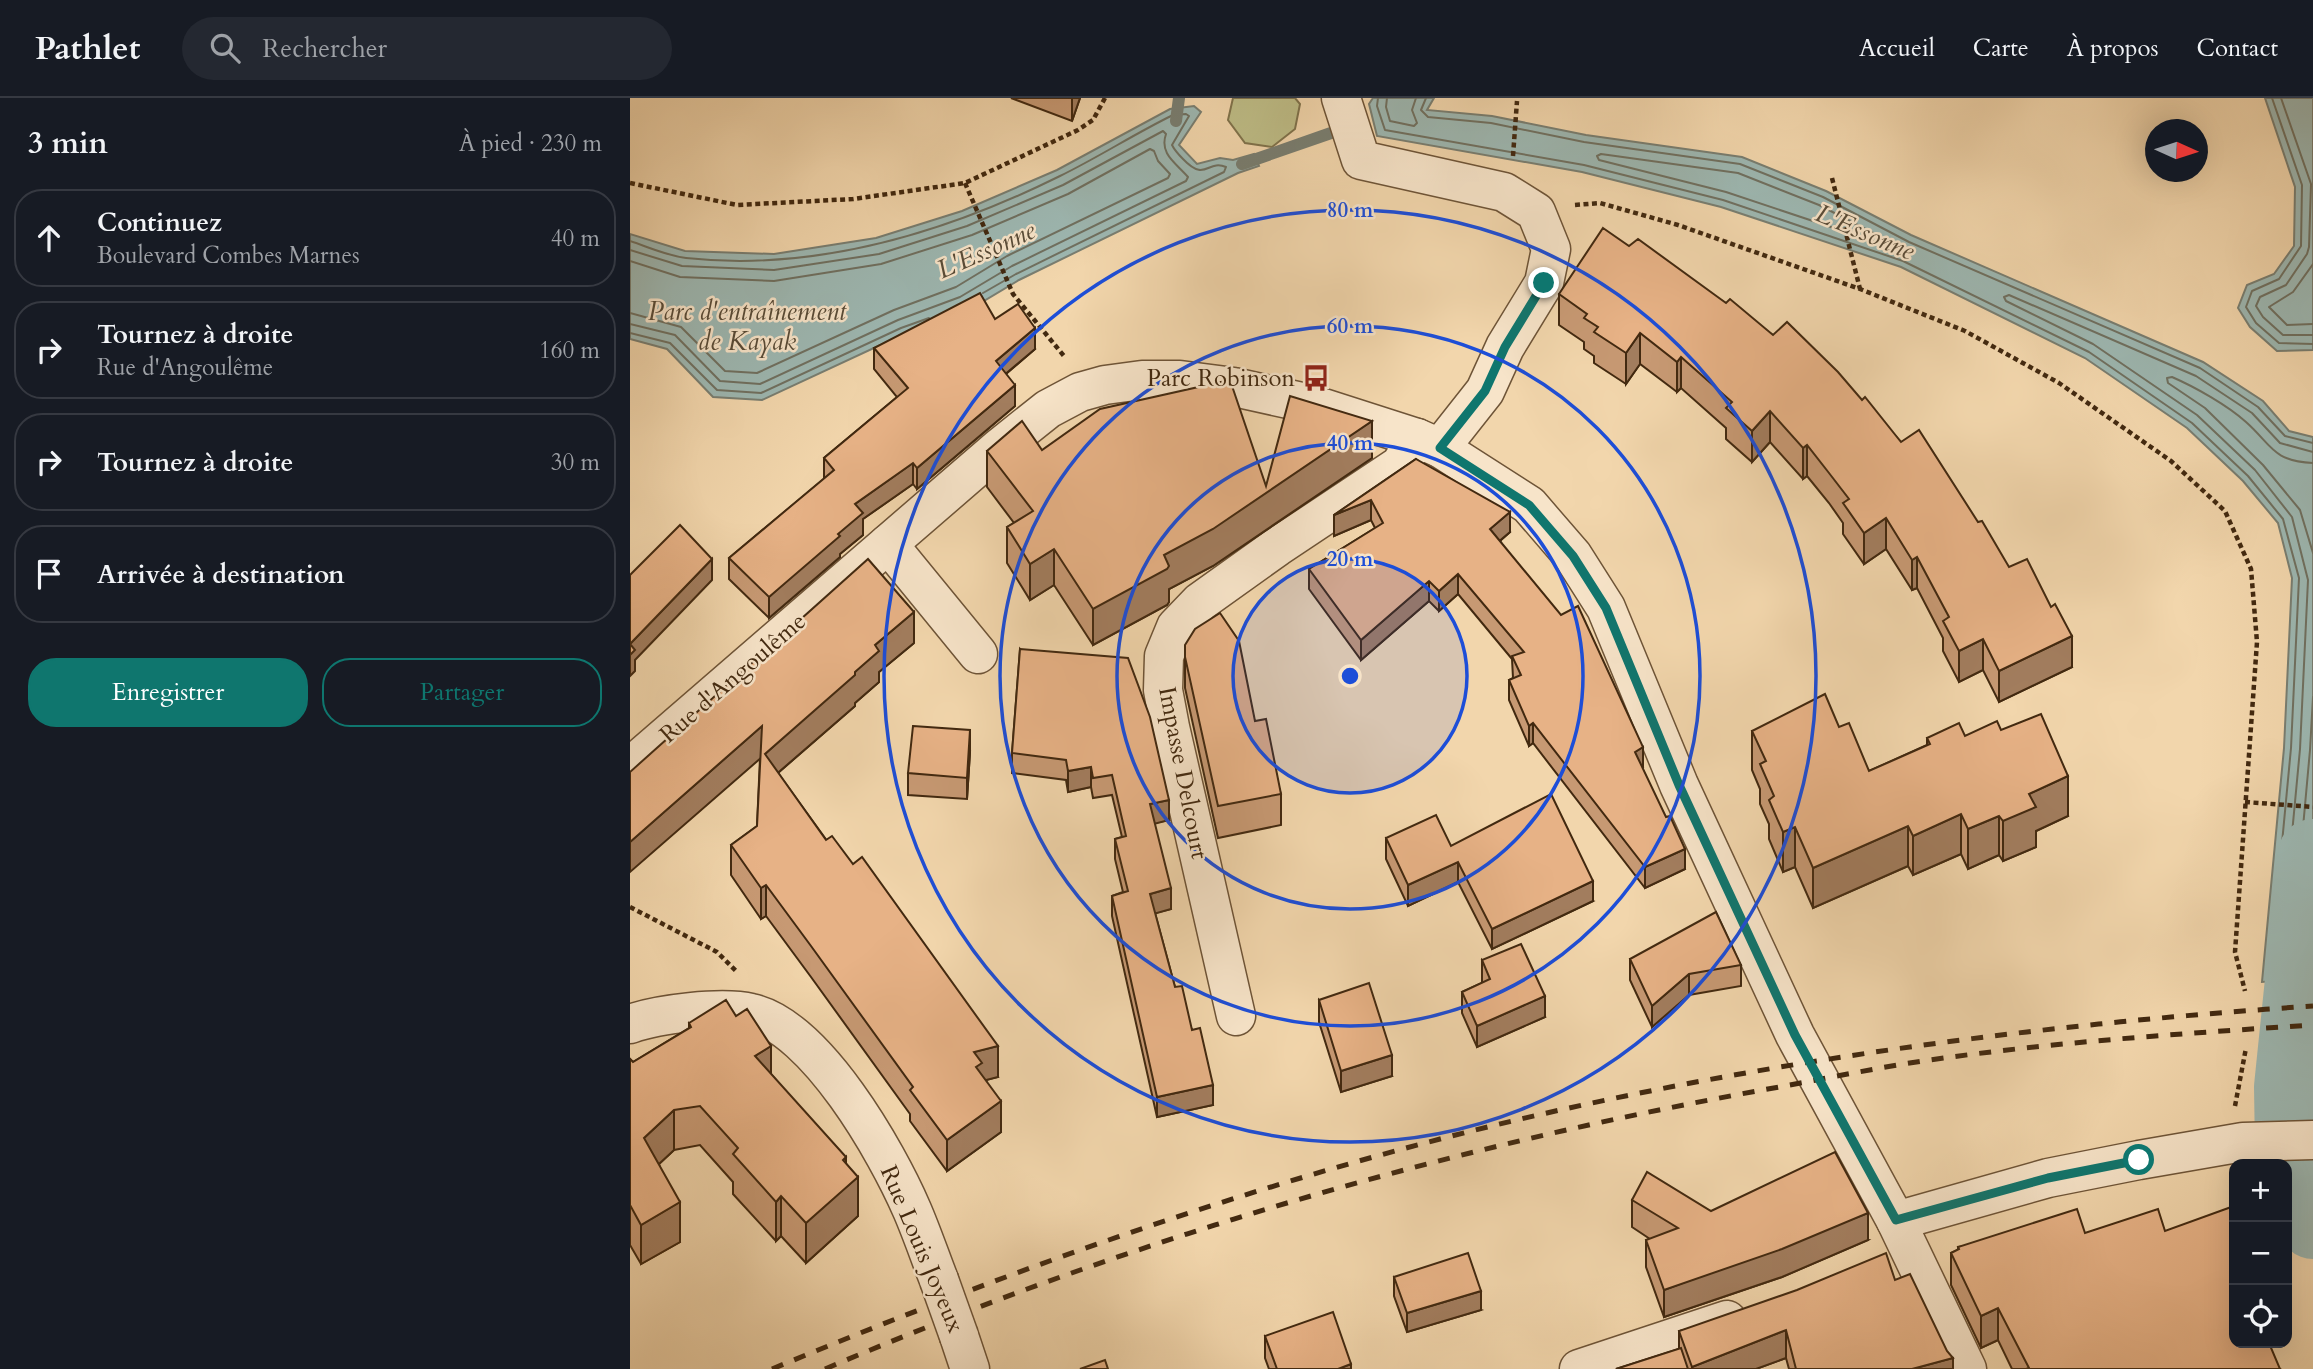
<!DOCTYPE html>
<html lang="fr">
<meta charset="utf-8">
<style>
:root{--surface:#171b24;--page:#242831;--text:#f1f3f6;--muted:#9ea1a6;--line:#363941;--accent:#0f766e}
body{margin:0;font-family:Cardo,serif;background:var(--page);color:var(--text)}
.controls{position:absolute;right:21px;bottom:21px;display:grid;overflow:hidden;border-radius:14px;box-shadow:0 7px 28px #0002}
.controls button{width:63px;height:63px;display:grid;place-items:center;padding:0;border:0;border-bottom:2px solid var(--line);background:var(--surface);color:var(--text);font:35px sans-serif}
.compass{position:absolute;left:1515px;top:21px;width:63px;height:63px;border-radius:50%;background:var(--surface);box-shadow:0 7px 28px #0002;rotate:93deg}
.stop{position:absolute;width:21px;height:21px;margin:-16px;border:5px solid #0f766e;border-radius:50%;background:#fff}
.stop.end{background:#0f766e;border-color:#fff;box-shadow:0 2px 7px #0008}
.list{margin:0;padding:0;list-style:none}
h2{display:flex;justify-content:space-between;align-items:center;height:91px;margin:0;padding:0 28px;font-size:30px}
h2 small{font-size:23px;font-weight:400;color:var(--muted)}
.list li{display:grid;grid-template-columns:46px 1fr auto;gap:21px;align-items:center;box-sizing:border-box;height:98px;margin:0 14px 14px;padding:0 14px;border:2px solid var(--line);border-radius:28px}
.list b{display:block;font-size:26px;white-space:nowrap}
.list p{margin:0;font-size:23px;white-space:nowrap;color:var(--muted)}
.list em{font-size:23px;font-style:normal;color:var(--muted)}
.actions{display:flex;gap:14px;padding:21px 28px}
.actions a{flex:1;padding:16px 0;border:2px solid var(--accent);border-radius:28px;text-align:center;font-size:24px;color:var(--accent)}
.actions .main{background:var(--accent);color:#fff}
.icon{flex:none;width:38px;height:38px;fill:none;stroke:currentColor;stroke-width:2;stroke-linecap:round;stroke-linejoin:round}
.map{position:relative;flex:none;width:1683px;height:1271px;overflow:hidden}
header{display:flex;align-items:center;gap:42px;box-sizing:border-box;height:98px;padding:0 35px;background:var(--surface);border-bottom:2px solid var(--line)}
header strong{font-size:33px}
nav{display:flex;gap:38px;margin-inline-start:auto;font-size:24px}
.search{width:490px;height:63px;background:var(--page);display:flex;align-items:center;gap:18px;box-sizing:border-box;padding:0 24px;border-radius:38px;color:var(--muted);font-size:26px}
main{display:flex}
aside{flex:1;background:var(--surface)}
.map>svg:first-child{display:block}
</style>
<header>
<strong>Pathlet</strong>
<div class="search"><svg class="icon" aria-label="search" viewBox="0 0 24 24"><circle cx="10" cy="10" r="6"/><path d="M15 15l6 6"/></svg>Rechercher</div>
<nav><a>Accueil</a><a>Carte</a><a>À propos</a><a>Contact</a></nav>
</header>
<main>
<aside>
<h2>3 min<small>À pied · 230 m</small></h2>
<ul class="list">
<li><svg class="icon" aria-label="ahead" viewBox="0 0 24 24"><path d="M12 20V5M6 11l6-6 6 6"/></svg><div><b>Continuez</b><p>Boulevard Combes Marnes</p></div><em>40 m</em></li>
<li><svg class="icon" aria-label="right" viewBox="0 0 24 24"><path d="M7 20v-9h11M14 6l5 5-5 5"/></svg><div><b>Tournez à droite</b><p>Rue d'Angoulême</p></div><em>160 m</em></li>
<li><svg class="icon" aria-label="right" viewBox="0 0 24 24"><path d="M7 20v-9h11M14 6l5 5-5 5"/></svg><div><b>Tournez à droite</b></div><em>30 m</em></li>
<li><svg class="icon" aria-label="arrive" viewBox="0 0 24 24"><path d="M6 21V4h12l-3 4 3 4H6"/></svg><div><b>Arrivée à destination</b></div></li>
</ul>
<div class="actions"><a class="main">Enregistrer</a><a>Partager</a></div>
</aside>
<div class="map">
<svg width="1683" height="1271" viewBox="0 0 1683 1271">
<rect width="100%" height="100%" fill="#f2d6ac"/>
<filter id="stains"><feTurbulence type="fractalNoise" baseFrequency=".00286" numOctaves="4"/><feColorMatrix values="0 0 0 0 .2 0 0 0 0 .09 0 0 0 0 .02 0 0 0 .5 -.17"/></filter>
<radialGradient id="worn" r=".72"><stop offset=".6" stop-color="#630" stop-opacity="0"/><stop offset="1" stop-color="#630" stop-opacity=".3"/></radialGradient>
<path fill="#bebd87" stroke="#80734c" stroke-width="2" d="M603,0h62l5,6 -5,25 -23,18 -27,-4 -17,-23z"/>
<g fill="#9db7b1" stroke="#797e71" stroke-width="2">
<path d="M743,0h61l-7,12 65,6 94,19 156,22 84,34 85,44 292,127 60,39 26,30 24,6v541l-51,4 22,-234 8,-170 -14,-55 -35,-42 -56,-53 -102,-70 -184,-91 -180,-60 -139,-35 -205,-36 -8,-32z"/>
<path d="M1635,0h48v252l-36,1 -27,-24 -12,-19 9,-23 27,-11 20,-28 1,-59z"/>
<path d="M564,8l7,6 -22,33 18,19 23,-6 13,2 21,-6 5,12 -21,7 -219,107 -52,31 -63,23 -142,66 -49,-3 -46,-48 -37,-10v-105l55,17 89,3 102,-16 86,-27 95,-41 113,-61z"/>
</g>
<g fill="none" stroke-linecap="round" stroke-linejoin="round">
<g stroke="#707060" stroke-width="2">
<path d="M748,0l-1,8 8,24 199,35 139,35 180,61 186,91 103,71 56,53 35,43 16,59 -8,170 -21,222 4,4 39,-3"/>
<path d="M757,0l-1,9 4,14 24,5 3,-3 -5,-13 4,-12"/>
<path d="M796,0l-5,12 7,7 63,6 93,19 156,22 83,33 86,45 291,126 58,39 27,29 28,7"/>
<path d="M1642,0l30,87 -1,61 -22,33 -27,12 -6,16 10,16 23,20 34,1"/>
<path d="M1651,0l30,86 -2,63 -2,7 -21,31 -26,12 -4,9 7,11 20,18h30"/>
<path d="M971,56l137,19 81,32 60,31 1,4 -4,2 -150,-50 -127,-32 -2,-4z"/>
<path d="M0,143c18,6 38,15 56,17 129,14 259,-25 374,-82 39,-19 74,-42 113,-61l13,-1 3,2 -17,29c3,6 6,9 11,14 23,24 24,0 43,8l-2,5 -208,102 -33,19"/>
<path d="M0,152l52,16 92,4 105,-16 88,-28 96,-41 100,-54 3,3c-7,20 10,29 22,43l-2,4 -174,85 -52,31 -62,23 -138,64 -40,-3 -45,-46 -45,-11"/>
<path d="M0,163l50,16 94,4 107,-17 91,-29 96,-41 82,-45 4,2 4,10 12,13 -2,4 -161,78 -51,31 -62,23 -137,63 -32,-2 -44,-44 -51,-14"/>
<path d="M1683,166l-20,28 -24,15 18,18 26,-1"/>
<path d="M0,235l40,10 47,47 44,3 140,-65 28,-10"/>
<path d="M1683,354l-33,-9 -28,-30 -56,-37 -187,-81 -5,2 2,4 87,43 104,71 58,55 37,47 16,63 -8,169 -20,212 4,3 29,-2"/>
<path d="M1683,365c-41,-2 -41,-18 -67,-41 -19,-17 -51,-35 -74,-45l-5,1 1,5 37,25 58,57 37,45 13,43"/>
<path d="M1683,599l-3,53 -18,199 3,4 18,-1"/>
</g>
<g stroke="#797e71" stroke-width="12">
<path d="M546,23l3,-23"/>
<path d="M612,66l89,-31"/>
</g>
<path stroke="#9db7b1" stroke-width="70" d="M1683,756l-24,233 1,63 13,52 10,22"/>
<defs>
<g id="minor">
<path d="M711,0l20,62 143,32 32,20 15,37 -7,34 -39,64 -20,44 -45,57"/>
<path d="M258,446l90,110"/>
<path d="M0,669l369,-319 49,-39 32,-17 25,-7 37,-5h38l54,7 77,17 106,34 23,10 89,57 44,51 33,52 73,177 116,250 101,186 71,148"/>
<path d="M606,918l-66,-289 -7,-37 1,-34 12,-29 24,-25 77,-55 123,-82 17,-27"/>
<path d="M0,926c28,-10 92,-18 121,-11 65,14 136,139 161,197 10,23 18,47 27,70"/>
<path d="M1266,1123l152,-43 91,-18 104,-18 70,-2"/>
<path d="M329,1238l11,33"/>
<path d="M949,1271l148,-49"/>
</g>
</defs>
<use href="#minor" stroke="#6e5437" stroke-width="41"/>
<g stroke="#422910" stroke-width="4.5" stroke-dasharray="5 3.5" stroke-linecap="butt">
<path d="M883,58l4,-55"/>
<path d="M1202,80l28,111"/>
<path d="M0,85l107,22 116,-6 112,-16 113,-53 15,-10 12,-22"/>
<path d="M335,85l48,111 51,62"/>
<path d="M945,107l25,-2 78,22 182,64 105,42 94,52 112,78 54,50 26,58 6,73 -22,310 10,39"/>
<path d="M1615,704l68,5"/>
<path d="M0,809l87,45 19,19"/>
<path d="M1605,1008l11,-58"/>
</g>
<use href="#minor" stroke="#f7e4c9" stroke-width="38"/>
<g stroke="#422910" stroke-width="5" stroke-dasharray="12 12" stroke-linecap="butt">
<path d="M142,1271c265,-110 539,-206 820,-266 238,-51 479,-81 721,-97"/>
<path d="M195,1271c308,-131 630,-225 960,-283 53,-10 106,-21 159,-28 123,-17 246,-25 369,-33"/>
</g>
<defs>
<path id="minor-bridge" d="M309,1182l20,56"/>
</defs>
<use href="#minor-bridge" stroke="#6e5437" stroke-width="41" stroke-linecap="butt"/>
<use href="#minor-bridge" stroke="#f7e4c9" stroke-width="38"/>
</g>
<g fill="#c79973" stroke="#422910" stroke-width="2">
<path d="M381,0h69l-8,23z"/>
<path d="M999,148l97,57 47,32 89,65 39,42 108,125 63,100 -73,35 -16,-32 -24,12 -16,-31v-13l-26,-50 -5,2 -26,-41 -22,15 -21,-30v-11l-14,-20 -22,-27 -4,3 -33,-37 -18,20 -26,-23v-11l-45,-40 -4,4 -37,-28 -14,20 -32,-21v-7l-10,-7v-7l-25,-17v-31z"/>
<path d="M365,221l40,30 -29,25 9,32 -98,83 -4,-5 -50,35v16l-23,19v3l-71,61 -40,-39v-21l95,-79v-21l73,-61 -23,-28v-21z"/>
<path d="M412,352l224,36 106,-28 -159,108 -44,23v13l-2,3 -74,40 -39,-60 -24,15 -23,-37v-36l7,-4 -27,-36v-36z"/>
<path d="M786,361l94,73 -10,9 143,226 -1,1 43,101 -40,19 -112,-145 -4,3 -20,-46v-20l4,-2 -1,-19 -54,-65 -19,17 -10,-10 -68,59 -52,-71v-20l66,-41 -4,-8 -37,16v-21z"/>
<path d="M284,545l-35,29v10l-24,21v3l-77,67 220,304 -12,3 15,52 -54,39 -37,-50v-7l-99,-137 -45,-61 -5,3 -30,-44v-30l26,-19 3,-68 -130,14z"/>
<path d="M390,551l149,171 -15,3 17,86 -16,4 20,74 17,43 21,75 -56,12 -45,-201v-20l11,-4 -8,-33v-20l7,-2 -10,-42 -19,3 -2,-11 -23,5 -2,-12 -54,-7v-20z"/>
<path d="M555,559l70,64 26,73v31l-63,13 -33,-150z"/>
<path d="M1209,629l30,44 58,-26v-7l38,-2 36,-6 67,86 -32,15v16l-33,14 -4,-6 -31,14 -7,-15 -48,21 -5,-9 -95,42 -18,-41 -12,5 -14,-33v-15l-9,-20v-15l-8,-19v-39z"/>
<path d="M340,654l-3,47 -59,-4v-22z"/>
<path d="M756,740l65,8 142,55 -101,48 -34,-67 -50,24 -22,-47z"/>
<path d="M1000,861l111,6v21l-52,9 -37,32 -22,-47z"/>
<path d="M852,862l63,57 -68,30 -15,-34v-21l20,-9z"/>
<path d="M689,902l73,76 -51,16 -22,-70z"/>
<path d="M59,925l82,51 75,89 12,53 -52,47 -25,-27 -5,5 -43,-47v-12l-33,-37 -26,5 -15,14 21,78 -39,22 -11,-19v-186l3,3 56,-34z"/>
<path d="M1002,1102l79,11 157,29 -86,37 -118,40 -18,-50v-27l4,-1 -18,-12z"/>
<path d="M1535,1133l69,112 46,26h-268l-14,-29 -17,8 -30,-63v-32l7,-3v-3l127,-14z"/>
<path d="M764,1179l87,33 -74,22 -13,-36z"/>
<path d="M1265,1182l58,89h-164l-3,-11 -30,11h-140l63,-20v-18z"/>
<path d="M635,1238l86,33h-82l-4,-11z"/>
</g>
<g fill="#a27d5e" stroke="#422910" stroke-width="2">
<path d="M442,0h8l-8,23z"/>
<path d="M405,230v21l-39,33v-21z"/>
<path d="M1010,235v31l-14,20v-31z"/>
<path d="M1051,259v31l-4,4v-30z"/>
<path d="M385,287v21l-98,83v-21z"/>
<path d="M1140,313v31l-18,20v-31z"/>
<path d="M742,323v37l-159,108 -44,23v13l-2,3 -74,40v-36l71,-54z"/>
<path d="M1177,347v31l-4,3v-31z"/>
<path d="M283,365v21l-50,35v16l-23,19v3l-71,61v-21l69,-63 17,-30z"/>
<path d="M741,402v20l-37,16v-21z"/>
<path d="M880,414v20l-20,17v-20z"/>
<path d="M1256,420v31l-22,15v-31z"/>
<path d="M424,451v36l-24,15v-36z"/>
<path d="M1287,459v31l-5,2v-30z"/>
<path d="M82,461v21l-77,80v11l-5,5v-32z"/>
<path d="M828,476v20l-19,17v-20z"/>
<path d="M799,483v20l-68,59v-20z"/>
<path d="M284,514v31l-35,29v10l-24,21v3l-90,78v-30l90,-82 20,-27z"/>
<path d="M1442,538v31l-73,35v-31z"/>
<path d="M1353,541v31l-24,12v-31z"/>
<path d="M903,625v20l-4,3v-20z"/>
<path d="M132,628v31l-132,115v-30z"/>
<path d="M340,632v22l-3,47v-21z"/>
<path d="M1013,649v20l-8,6v-21z"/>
<path d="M461,669v20l-23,5v-21z"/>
<path d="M1438,678v40l-32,15v16l-33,14v-40l26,-27z"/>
<path d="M539,702v20l-19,5v-21z"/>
<path d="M1331,716v40l-48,21v-39z"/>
<path d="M1369,718v39l-31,14v-40z"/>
<path d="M1278,728v40l-95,42v-40z"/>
<path d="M1165,729v40l-12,5v-40z"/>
<path d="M1055,751v20l-40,19v-21z"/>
<path d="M828,764v20l-50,24v-21z"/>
<path d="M963,783v20l-101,48v-20z"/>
<path d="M136,787v31l-5,3v-31z"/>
<path d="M541,790v21l-21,6v-21z"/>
<path d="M1059,876v21l-37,32v-21z"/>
<path d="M915,898v21l-68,30v-21z"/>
<path d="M141,948v40l-16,-30z"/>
<path d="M368,948v31l-16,4 -6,17 -2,-46z"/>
<path d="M762,957v21l-51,16v-21z"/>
<path d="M583,987v20l-56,12v-20z"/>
<path d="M371,1003v31l-54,39v-31z"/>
<path d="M44,1012v40l-30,28v-40z"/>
<path d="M216,1059v30l12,-10v39l-52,47v-40l37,-63z"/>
<path d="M151,1098v40l-5,5v-39z"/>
<path d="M50,1104v40l-39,22v-39z"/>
<path d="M1238,1115v27l-86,37 -118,40v-27z"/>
<path d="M851,1193v19l-74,22v-19z"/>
<path d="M1368,1210v32l-17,8v-32z"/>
<path d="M1156,1232v28l-30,11h-64v-2z"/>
<path d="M1323,1260v11h-41z"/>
<path d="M721,1266v5h-13z"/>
</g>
<g fill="#e7b286" stroke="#422910" stroke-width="2">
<path d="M973,130l26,18 9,-7 88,64 4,-4 43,36 14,-13 51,50 24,28 3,-3 36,45 18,-12 59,92 4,-1 27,46 18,-8 24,48 4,-3 17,32 -73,35 -16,-32 -24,12 -16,-30 6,-4 -32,-60 -5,3 -26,-42 -22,15 -21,-30 6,-4 -20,-26 -22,-28 -4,3 -33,-37 -18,20 -26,-23 6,-6 -51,-45 -4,5 -37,-29 -14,20 -32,-21 4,-5 -14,-9 3,-4 -28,-20z"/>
<path d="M350,195l15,26 23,-15 17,24 -39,33 19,24 -98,83 -4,-5 -58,41 8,9 -25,21 2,2 -71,61 -40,-39 105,-88 -10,-12 84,-70 -34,-40z"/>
<path d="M600,282l36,106 24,-90 82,25 -159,108 -49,26 5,11 -2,3 -74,40 -39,-60 -24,15 -23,-37 26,-16 -46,-60 35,-30 20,29 58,-41z"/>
<path d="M786,361l94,53 -20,17 71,86 17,-9 65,141 -8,5 31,65 4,-1 15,33 -40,18 -112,-144 -4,3 -20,-46 12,-5 -9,-19 12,-4 -66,-78 -19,17 -10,-10 -68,59 -52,-71 74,-46 -12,-23 -37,15z"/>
<path d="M50,427l32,34 -82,85 5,6 -5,5v-80z"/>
<path d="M238,461l46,53 -39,33 4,6 -24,21v3l-90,79 61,86 6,-4 21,28 9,-7 136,189 -24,6 8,11 -6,4 25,34 -54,39 -37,-50 3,-3 -102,-141 -45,-61 -5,3 -30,-43 26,-19 5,-100 -132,116v-70z"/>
<path d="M590,515l19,28 16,80 11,-2 15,75 -63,12 -33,-149v-12l10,-16z"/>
<path d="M390,551l108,9 22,59 19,83 -19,4 21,84 -21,6 25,93 7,-1 10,44 8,-2 13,57 -56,12 -45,-201 16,-5 -13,-52 11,-3 -14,-61 -19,3 -2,-11 -23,4 -2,-11 -54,-7z"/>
<path d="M1195,596l14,33 10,-4 20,48 61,-27 -3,-6 32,-15 6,13 32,-15 4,9 40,-16 27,62 -39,18 7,13 -33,14 -4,-5 -31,13 -7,-15 -48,22 -5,-10 -95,42 -18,-41 -12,5 -14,-32 5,-4 -14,-32 6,-3 -14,-30z"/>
<path d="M283,628l57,4 -3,48 -59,-5z"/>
<path d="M921,696l42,87 -101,48 -34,-67 -50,23 -22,-47 50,-23 15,31z"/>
<path d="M1086,814l25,53 -52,9 -37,32 -22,-47z"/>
<path d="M891,846l24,52 -68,30 -15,-34 28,-13 -8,-19z"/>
<path d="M739,885l23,72 -51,16 -22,-71z"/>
<path d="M96,902l10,16 11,-7 24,37 -16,10 91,101 -3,3 15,17 -52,46 -25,-27 -5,6 -43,-48 5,-6 -38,-42 -26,4 -30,28 36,64 -39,23 -11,-20v-146l3,3 58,-35 -2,-4z"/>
<path d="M1205,1054l33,61 -86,36 -118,41 -18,-50 32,-12 -46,-28 15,-28 64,39z"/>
<path d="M1604,1108v137h35l11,26h-254l3,-1 -31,-60 -17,8 -30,-63 8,-4 -1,-2 119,-38 8,24 73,-24 7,22z"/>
<path d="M838,1155l13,38 -74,22 -13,-36z"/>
<path d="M1256,1155l9,27 15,-6 37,77 6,7 -41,11h-116l-10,-39 -94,37 -13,-36 118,-41z"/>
<path d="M703,1214l18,52 -13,5h-61l-12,-33z"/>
<path d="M1051,1250l7,21h-72z"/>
<path d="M475,1262l3,9h-28z"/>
</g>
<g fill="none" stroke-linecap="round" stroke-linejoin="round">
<path stroke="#0f766e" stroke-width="9" d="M914,185l-39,64 -20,44 -45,57 89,57 44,51 33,52 73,177 116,250 101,185 152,-42 91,-18"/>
</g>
<circle cx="720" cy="578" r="117" fill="#1d4ed8" fill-opacity=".12"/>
<g fill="none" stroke="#1d4ed8" stroke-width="3.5">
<circle cx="720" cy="578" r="117"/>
<circle cx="720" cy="578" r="233"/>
<circle cx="720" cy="578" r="350"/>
<circle cx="720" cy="578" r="466"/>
</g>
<defs>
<symbol id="bus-bare" viewBox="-9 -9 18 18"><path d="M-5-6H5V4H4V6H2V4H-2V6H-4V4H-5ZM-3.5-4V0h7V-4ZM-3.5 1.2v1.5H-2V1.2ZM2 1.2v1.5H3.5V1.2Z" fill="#8f2418" stroke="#f7e4c9" stroke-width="2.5" paint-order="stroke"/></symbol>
</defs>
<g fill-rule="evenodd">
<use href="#bus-bare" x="667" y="261" width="38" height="38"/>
</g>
<g text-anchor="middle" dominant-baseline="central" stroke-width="5" stroke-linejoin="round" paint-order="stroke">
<g font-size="24" fill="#422910" stroke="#f7e4c9" text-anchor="end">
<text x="665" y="280">Parc Robinson</text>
</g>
<g font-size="24" fill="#422910" stroke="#f7e4c9">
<text transform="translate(103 580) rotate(-41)">Rue d'Angoulême</text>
<text transform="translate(553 675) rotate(79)">Impasse Delcourt</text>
<text transform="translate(292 1151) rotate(67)">Rue Louis Joyeux</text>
</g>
<g font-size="26" font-style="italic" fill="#594c38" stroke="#f7e4c9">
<text transform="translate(1235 134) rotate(23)">L'Essonne</text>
<text transform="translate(356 152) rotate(-24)">L'Essonne</text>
<text x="117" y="213">Parc d'entraînement<tspan x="117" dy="30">de Kayak</tspan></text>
</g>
</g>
<circle cx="720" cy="578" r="10" fill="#1d4ed8" stroke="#f7e4c9" stroke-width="3.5"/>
<g font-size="21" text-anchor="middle" font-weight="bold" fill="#1d4ed8" stroke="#f7e4c9" stroke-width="5" stroke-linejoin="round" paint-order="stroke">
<text x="720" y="119">80 m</text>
<text x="720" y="235">60 m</text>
<text x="720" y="352">40 m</text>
<text x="720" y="468">20 m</text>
</g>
<rect width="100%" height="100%" filter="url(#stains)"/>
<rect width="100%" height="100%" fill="url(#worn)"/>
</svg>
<div class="controls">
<button>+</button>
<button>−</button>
<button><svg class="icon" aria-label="locate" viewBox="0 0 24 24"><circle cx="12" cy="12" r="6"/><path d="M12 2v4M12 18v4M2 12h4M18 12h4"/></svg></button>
</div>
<svg class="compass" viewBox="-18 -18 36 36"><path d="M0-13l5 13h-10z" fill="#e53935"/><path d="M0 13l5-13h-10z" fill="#9ea1a6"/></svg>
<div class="stop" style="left:1509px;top:1062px"></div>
<div class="stop end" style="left:914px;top:185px"></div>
</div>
</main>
